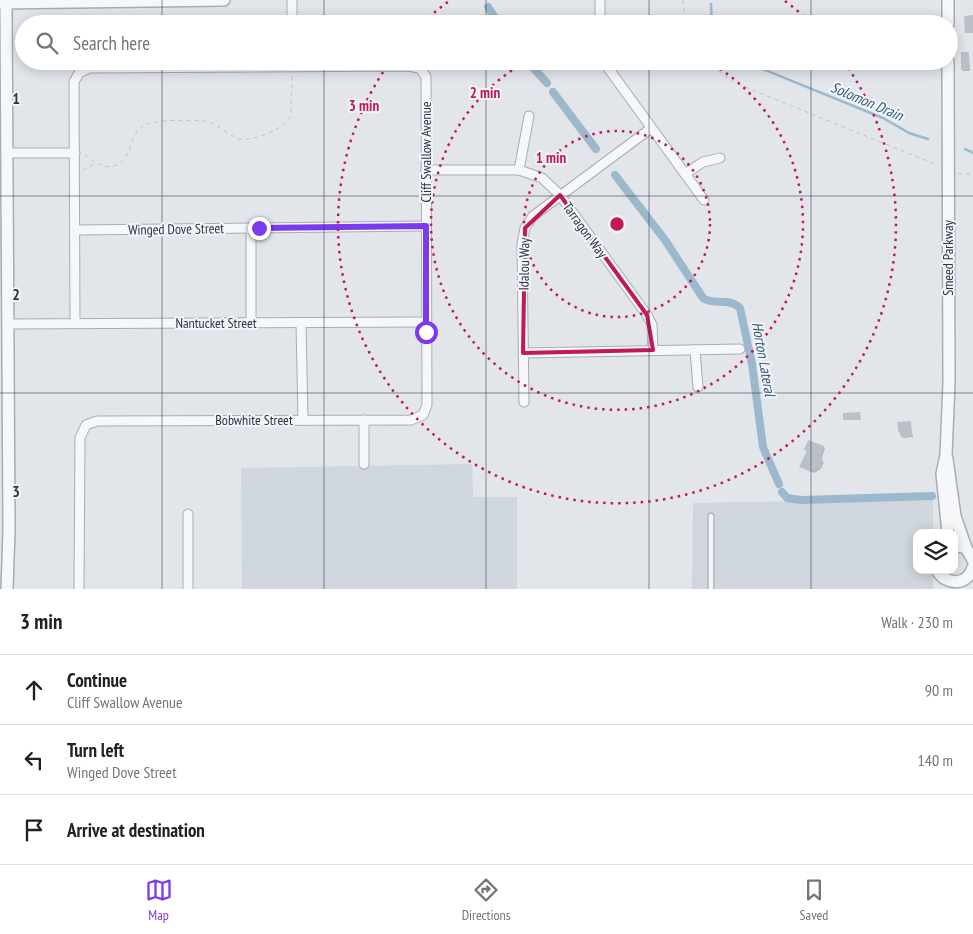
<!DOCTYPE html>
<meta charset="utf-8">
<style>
:root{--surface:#fff;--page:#f2f2f2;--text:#202124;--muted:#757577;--line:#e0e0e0;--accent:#7c3aed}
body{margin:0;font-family:"PT Sans Narrow",sans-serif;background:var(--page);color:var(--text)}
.controls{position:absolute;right:15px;bottom:15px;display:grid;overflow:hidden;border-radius:10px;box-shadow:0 2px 12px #0003}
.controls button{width:45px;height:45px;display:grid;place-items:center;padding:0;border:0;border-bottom:1px solid var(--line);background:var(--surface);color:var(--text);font:25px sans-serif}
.stop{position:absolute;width:15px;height:15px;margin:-11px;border:4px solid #7c3aed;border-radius:50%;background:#fff}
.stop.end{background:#7c3aed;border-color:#fff;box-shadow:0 1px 5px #0008}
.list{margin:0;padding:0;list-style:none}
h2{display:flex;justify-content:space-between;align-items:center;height:65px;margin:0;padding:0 20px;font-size:21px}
h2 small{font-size:16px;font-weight:400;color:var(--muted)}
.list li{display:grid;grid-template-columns:32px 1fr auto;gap:15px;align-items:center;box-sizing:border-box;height:70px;padding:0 20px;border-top:1px solid var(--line)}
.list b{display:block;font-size:19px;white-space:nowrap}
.list p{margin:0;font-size:16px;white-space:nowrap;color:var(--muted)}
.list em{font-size:16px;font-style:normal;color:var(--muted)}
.icon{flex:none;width:28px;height:28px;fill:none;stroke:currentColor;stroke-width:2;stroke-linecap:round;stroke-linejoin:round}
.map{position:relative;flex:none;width:973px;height:589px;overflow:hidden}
.search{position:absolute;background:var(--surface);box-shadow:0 2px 12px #0003;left:15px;right:15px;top:15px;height:55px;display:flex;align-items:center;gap:12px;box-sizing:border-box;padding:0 18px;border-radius:28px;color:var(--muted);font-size:19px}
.sheet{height:275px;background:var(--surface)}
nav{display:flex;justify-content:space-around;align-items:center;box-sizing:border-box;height:70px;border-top:1px solid var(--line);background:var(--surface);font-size:14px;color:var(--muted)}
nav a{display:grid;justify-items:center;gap:2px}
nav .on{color:var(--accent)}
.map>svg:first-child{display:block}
</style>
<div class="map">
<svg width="973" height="589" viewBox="0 0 973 589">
<rect width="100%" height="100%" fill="#e2e6eb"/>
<g fill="#d0d6dd">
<path d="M472,464l1,33h44v92h-275l-1,-121z"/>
<path d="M933,499v34h-16v37h16v19h-241l1,-86z"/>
</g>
<g fill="#0003">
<path d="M969,53l1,18h-7l-1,-1z"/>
<path d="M910,422l3,15 -10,1 -5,-8v-7z"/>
<path d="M809,441l16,7 -4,13 3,1 -3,7 -7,4 -14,-6 4,-3z"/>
</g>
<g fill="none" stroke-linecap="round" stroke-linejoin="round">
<g stroke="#9cb8cc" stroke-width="2.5">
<path d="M711,4l1,20"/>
<path d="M743,61l140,57 26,15 19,6"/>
<path d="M965,149l8,4"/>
</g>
<g stroke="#9cb8cc" stroke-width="8">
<path d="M488,7l11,17"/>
<path d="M527,61l20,22"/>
<path d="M553,92l43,57"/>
<path d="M615,175l50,65 38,58c11,8 26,-1 37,10l12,56 11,83 16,37"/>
<path d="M782,492l5,6 14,2 131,-4"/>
</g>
</g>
<g fill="#b9c0c8">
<path d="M973,15v18h-8l-1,-17z"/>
<rect x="961" y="52" width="8" height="18"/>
<path d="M860,412l1,8h-18v-7z"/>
<path d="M911,421l1,15 -11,1 -4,-15z"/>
<path d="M808,440l16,6 -4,13 3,1 -3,9 -3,-1 -5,4 -13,-5 8,-16 -3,-1z"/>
</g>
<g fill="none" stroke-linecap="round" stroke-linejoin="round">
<defs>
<path id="service" d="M711,516v73"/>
<g id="minor">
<path d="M600,0v24"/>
<path d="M292,24v-24"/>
<path d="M603,61l101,139"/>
<path d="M7,153h68"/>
<path d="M426,170h93l23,8 18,17 87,120 5,10 1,25"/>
<path d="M519,170l10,-54"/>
<path d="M685,174l18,-12 17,-4"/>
<path d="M76,230l350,-4"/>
<path d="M75,323l-1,-241 5,-9 10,-5 320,-2 12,3 5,8 1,328 -4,10 -12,5 -314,1 -11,4 -6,13 -1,151"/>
<path d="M251,323v-95"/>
<path d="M301,323l2,97"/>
<path d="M7,324l419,-2"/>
<path d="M695,350l3,37"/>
<path d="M523,353l217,-4"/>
<path d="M524,402l-2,-158 3,-16 8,-12 117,-87"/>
<path d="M364,420v44"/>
<path d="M188,589v-75"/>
</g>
<g id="tertiary">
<path d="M948,0v24"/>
<path d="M0,3l224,-3"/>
<path d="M6,3l3,528 -2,58"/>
<path d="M947,459l8,57 11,32"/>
<path d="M948,533l-6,-59 4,-19 3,-72 -1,-322"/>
<path d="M954,545l12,3 7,12"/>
<path d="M937,570c9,16 31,16 36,-3"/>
</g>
</defs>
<use href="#service" stroke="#a7adb5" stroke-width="7"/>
<use href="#minor" stroke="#a7adb5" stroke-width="11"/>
<use href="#tertiary" stroke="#a7adb5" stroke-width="14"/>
<g stroke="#bcc1c6" stroke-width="1" stroke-dasharray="4 4" stroke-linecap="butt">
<path d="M683,0l1,13 4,11"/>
<path d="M705,61l30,22 200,81"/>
<path d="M85,154c11,12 30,20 41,2 6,-10 6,-23 17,-30 11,-7 47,-6 61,-5l6,1 28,17c16,2 44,-8 53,-23l1,-40"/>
<path d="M83,170l11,-6"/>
<path d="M958,174h15"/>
</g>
<use href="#service" stroke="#f5f7f9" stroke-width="4.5"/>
<use href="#minor" stroke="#f5f7f9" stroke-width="9"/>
<use href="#tertiary" stroke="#f5f7f9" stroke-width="11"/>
</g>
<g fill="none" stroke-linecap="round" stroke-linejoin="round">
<path stroke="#7c3aed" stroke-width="6" d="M259,228l167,-2v106"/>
</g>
<path fill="none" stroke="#c2185b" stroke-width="4" stroke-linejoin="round" d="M560,195l87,120 6,35 -130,3 2,-125z"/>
<path fill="none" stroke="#293543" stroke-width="1" stroke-opacity="0.55" d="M162,0v24M324,0v24M486,0v24M649,0v24M811,0v24M162,61v528M324,61v528M486,61v528M649,61v528M811,61v528M0,196h973M0,393h973"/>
<g fill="none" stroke="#c2185b" stroke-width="2.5" stroke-dasharray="2.5 5">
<circle cx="617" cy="224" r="93"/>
<path d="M707 61A186 186 0 1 1 527 61"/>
<path d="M423 23A279 279 0 0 1 449 1M785 1A279 279 0 0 1 811 23M844 62A279 279 0 1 1 390 62"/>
</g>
<g text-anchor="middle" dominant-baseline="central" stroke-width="4" stroke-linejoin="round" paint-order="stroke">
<g font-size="14" fill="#293543" stroke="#f2f5f8">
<text transform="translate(426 152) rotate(-90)">Cliff Swallow Avenue</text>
<text transform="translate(176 229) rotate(-1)">Winged Dove Street</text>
<text transform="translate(585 230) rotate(54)">Tarragon Way</text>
<text transform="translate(948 258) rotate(-90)">Smeed Parkway</text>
<text transform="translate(524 264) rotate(-89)">Idalou Way</text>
<text x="216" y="323">Nantucket Street</text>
<text x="254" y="420">Bobwhite Street</text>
</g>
<g font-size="15" font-style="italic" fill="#325979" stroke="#f2f5f8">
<text transform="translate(867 101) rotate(23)">Solomon Drain</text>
<text transform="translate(764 359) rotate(80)">Horton Lateral</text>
</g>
</g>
<g font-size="16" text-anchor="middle" font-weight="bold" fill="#293543" stroke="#f2f5f8" stroke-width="4" stroke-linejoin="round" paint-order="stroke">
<text x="16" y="104">1</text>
<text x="16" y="300">2</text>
<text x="16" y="497">3</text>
</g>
<circle cx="617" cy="224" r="8" fill="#c2185b" stroke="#f2f5f8" stroke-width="2.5"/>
<g font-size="15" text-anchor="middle" font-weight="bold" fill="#c2185b" stroke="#f2f5f8" stroke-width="4" stroke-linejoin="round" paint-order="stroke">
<text x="485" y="98">2 min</text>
<text x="364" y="111">3 min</text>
<text x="551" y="163">1 min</text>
</g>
</svg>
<div class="controls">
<button><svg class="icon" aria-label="layers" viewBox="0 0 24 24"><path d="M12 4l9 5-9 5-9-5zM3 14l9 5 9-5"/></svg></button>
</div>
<div class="stop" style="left:426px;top:332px"></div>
<div class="stop end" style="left:259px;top:228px"></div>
<div class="search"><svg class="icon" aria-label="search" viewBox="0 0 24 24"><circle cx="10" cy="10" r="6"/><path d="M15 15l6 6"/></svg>Search here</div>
</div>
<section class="sheet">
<h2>3 min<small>Walk · 230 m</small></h2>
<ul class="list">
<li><svg class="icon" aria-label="ahead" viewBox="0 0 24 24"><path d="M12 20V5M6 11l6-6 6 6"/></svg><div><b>Continue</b><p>Cliff Swallow Avenue</p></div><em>90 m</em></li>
<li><svg class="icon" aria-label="left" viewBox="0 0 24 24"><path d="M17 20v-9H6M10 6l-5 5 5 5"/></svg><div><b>Turn left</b><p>Winged Dove Street</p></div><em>140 m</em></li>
<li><svg class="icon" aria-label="arrive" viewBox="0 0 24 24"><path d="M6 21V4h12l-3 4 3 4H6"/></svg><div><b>Arrive at destination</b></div></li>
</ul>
</section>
<nav>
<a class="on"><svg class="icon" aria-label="map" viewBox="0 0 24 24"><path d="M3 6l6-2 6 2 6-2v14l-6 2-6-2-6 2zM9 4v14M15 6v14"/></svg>Map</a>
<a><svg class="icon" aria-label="directions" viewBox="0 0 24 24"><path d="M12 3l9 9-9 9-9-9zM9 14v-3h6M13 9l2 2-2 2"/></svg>Directions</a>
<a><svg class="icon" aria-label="saved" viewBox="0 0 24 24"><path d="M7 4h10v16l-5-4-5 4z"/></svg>Saved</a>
</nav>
